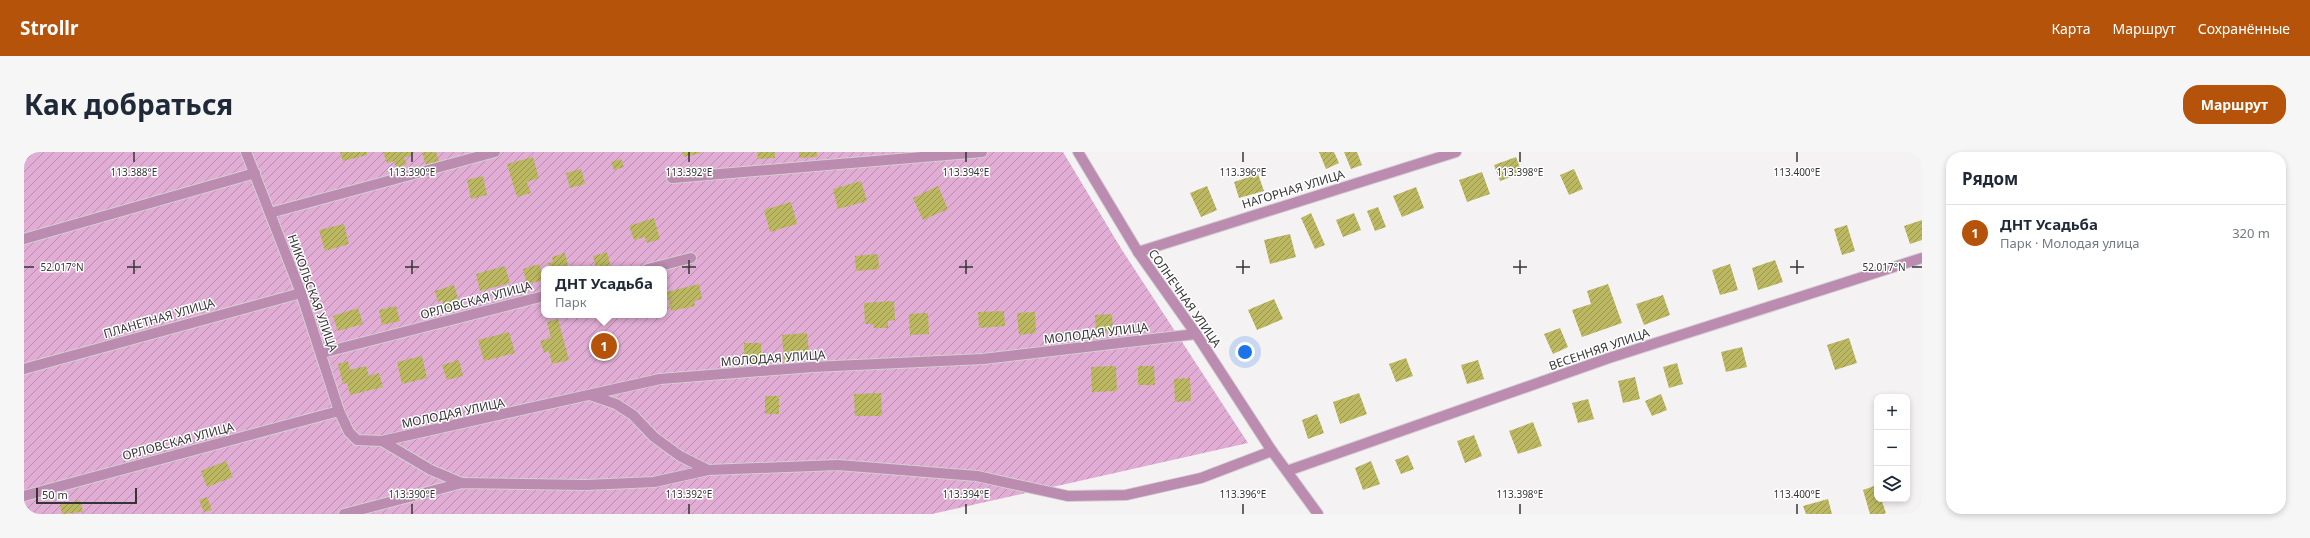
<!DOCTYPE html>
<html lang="ru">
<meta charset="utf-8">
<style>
:root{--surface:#fff;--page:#f6f6f7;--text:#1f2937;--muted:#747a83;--line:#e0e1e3;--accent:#b45309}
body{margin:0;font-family:"Noto Sans",sans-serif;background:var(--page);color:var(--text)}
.controls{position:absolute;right:12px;bottom:12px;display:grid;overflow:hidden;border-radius:8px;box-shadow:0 2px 6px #0003}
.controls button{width:36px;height:36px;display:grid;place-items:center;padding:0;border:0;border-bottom:1px solid var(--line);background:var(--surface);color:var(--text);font:20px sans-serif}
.scale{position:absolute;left:12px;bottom:10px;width:101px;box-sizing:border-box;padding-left:4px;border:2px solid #363536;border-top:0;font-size:11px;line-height:14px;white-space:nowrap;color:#363536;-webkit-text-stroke:3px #fff;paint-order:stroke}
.you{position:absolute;left:1221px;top:200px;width:14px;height:14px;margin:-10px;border:3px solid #fff;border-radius:50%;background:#1a73e8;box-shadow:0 0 0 6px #1a73e833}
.badge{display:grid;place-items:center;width:26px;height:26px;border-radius:50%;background:var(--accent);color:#fff;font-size:13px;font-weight:700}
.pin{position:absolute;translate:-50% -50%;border:2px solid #fff;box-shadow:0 1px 4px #0006}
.popup{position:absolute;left:517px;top:114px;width:126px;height:52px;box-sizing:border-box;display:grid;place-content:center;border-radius:8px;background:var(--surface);filter:drop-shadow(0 1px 3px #0005);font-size:13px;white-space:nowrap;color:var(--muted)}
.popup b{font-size:15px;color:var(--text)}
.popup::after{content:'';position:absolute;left:50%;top:100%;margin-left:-8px;border:8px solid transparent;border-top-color:var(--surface)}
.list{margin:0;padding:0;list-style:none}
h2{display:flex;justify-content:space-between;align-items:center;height:52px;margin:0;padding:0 16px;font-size:17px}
h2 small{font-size:13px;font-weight:400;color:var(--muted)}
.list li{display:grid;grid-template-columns:26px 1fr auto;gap:12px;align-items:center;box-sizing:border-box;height:56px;padding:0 16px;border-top:1px solid var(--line)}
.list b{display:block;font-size:15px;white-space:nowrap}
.list p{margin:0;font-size:13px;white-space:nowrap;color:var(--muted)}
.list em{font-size:13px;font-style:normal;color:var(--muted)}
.icon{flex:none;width:22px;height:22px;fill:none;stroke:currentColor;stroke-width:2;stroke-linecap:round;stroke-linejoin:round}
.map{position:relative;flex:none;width:1898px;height:362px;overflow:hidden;border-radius:16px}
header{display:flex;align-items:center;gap:24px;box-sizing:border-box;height:56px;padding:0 20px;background:var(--accent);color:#fff}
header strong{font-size:19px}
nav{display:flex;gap:22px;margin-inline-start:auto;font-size:14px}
.intro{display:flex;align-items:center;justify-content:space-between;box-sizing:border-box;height:96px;padding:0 24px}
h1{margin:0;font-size:28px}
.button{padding:10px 18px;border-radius:16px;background:var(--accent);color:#fff;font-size:14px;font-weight:700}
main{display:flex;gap:24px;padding:0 24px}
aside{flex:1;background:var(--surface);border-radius:16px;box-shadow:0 2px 6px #0003}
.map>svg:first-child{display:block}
</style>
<header>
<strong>Strollr</strong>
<nav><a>Карта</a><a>Маршрут</a><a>Сохранённые</a></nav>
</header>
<div class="intro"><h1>Как добраться</h1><a class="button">Маршрут</a></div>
<main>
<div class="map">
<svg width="1898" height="362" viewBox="0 0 1898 362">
<defs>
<pattern id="garden-furrows" width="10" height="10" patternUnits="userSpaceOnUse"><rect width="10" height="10" fill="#e1add4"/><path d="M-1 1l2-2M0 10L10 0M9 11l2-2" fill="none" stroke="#b78ead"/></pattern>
<pattern id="building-hatch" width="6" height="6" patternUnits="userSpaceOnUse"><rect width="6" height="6" fill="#bbb861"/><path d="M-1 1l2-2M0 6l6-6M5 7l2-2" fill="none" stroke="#999651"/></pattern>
</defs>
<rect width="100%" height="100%" fill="#f5f2f4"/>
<path fill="url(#garden-furrows)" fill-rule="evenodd" d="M0,0h1039l59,98 126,193 -316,71h-908zM520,117h120v46h-120z"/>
<g fill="url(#building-hatch)">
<path d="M316,0h27v3l-24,6z"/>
<path d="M359,0h28l1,3 -8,3 3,6 -11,4 -2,-7 -7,2z"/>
<path d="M398,0h14l3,9 -13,4z"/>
<path d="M658,0h18l1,1 -17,4z"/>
<path d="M733,0h18v6l-17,1z"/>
<path d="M775,0h18v5l-18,1z"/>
<path d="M1295,0h15l5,11 -13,6z"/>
<path d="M1320,0h13l5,13 -11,4z"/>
<path d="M509,5l6,21 -12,4 4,11 -14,4 -10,-33z"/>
<path d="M1492,5l6,16 -22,8 -6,-16z"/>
<path d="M597,7l3,8 -10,3 -3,-8z"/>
<path d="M557,17l4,15 -15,4 -4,-15z"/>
<path d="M1550,17l9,20 -14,6 -9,-20z"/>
<path d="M1458,20l8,22 -23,8 -8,-22z"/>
<path d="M1234,22l6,17 -25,7 -5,-16z"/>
<path d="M459,24l4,19 -16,4 -4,-19z"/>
<path d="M837,29l6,20 -29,8 -5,-20z"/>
<path d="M914,34l10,23 -25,11 -10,-22z"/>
<path d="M1183,34l10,24 -16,7 -11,-24z"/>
<path d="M1392,35l8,21 -22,9 -9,-21z"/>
<path d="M767,50l6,22 -27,8 -6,-22z"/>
<path d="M1354,55l8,20 -11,4 -8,-20z"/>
<path d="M1287,61l14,32 -10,4 -14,-31z"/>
<path d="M1330,61l7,17 -18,7 -7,-17z"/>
<path d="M630,66l6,21 -13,4 -2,-6 -11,3 -5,-14z"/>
<path d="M1898,68v20l-12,4 -6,-18z"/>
<path d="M320,72l5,20 -24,7 -6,-21z"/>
<path d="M1823,73l8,26 -13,4 -8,-26z"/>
<path d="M1266,82l6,23 -26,7 -6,-24z"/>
<path d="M583,100l4,15 -15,2 -3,-13z"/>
<path d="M541,101l4,16h-19l-2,-6 5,-1 -1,-5z"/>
<path d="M854,102l1,15 -23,2 -1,-15z"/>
<path d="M1751,108l8,22 -25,8 -6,-22z"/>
<path d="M515,112l5,16 -17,4 -4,-15z"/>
<path d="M1706,112l8,26 -18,5 -8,-25z"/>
<path d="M481,114l5,17 -30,8 -4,-17z"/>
<path d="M675,132l3,15 -8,2 1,5 -24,5 -4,-19z"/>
<path d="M1584,132l14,39 -40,14 -10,-27 19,-6 -4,-13z"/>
<path d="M430,133l6,20 -15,5 -3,-10 -4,2 -3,-11z"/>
<path d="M1639,143l7,20 -26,10 -8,-21z"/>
<path d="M1250,147l9,20 -26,11 -9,-20z"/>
<path d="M870,149l1,19 -7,1v7h-14l-1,-4h-8l-1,-21z"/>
<path d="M372,154l4,15 -18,4 -3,-15z"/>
<path d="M334,156l5,16 -25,7 -5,-15z"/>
<path d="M980,159l1,15 -26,2 -1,-16z"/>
<path d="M1011,160l1,21 -17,2 -2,-22z"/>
<path d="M904,161l1,21 -19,1 -1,-21z"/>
<path d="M1088,162l1,18 -17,1 -1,-18z"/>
<path d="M534,167l11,41 -17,4 -3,-13 -5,2 -4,-12 11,-3 -4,-16z"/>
<path d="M1536,176l8,19 -15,7 -9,-20z"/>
<path d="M485,180l6,21 -31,8 -6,-21z"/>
<path d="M783,181l2,19h-7v9l-18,1 -2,-27z"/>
<path d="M1825,186l8,25 -22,7 -8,-25z"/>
<rect x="720" y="191" width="17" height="19"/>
<path d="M1718,195l5,20 -21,5 -5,-20z"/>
<path d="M398,204l5,22 -25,6 -5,-22z"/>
<path d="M1382,206l7,18 -17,6 -7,-18z"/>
<path d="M435,208l4,16 -16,4 -5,-15z"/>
<path d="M1454,208l6,19 -17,5 -6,-19z"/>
<path d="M324,209l2,9 16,-4 3,10 10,-3 4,14 -33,8 -3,-12 -4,1 -5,-20z"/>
<path d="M1653,211l6,21 -14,4 -6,-21z"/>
<path d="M1092,214l1,25 -25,1 -1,-25z"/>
<path d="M1114,214h16l1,19h-17z"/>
<path d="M1611,225l5,22 -17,4 -5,-22z"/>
<path d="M1166,226l1,23 -16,1 -1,-23z"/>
<path d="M857,241l1,23h-27l-1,-22z"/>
<path d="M1335,241l8,21 -27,10 -7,-22z"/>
<path d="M1637,242l6,16 -15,6 -7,-15z"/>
<rect x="741" y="244" width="14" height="18"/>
<path d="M1564,247l6,20 -16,4 -6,-20z"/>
<path d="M1293,262l7,19 -16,6 -6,-19z"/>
<path d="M1509,270l9,24 -24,8 -9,-23z"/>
<path d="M1450,283l8,21 -17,7 -8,-22z"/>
<path d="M1384,303l6,14 -13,5 -6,-14z"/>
<path d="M202,309l7,16 -26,10 -6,-16z"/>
<path d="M1347,309l9,23 -17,6 -8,-22z"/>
<path d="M1853,333v14h4l5,14 -2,1h-14l-7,-24z"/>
<path d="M183,345l5,13 -8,2 -5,-12z"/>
<path d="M1804,347l4,15h-26l-3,-8z"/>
<path d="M56,348l3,12 -21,2 -2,-9z"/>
</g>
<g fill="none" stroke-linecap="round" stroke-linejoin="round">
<defs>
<g id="minor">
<path d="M222,0l55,141 38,118 10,21 8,8 25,1 278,-62 153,-12 170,-8 213,-25"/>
<path d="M1054,0l60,100 58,82 76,117 46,63"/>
<path d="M648,26l310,-26"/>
<path d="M246,61l225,-61"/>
<path d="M0,87l231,-66"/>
<path d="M1114,100l318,-100"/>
<path d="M624,117l43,-11"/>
<path d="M298,201l222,-57"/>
<path d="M0,217l277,-76"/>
<path d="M566,243l26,9 17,11 21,22 26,19 28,14"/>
<path d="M358,289l49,29 31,13"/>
<path d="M1263,319l322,-113 313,-100"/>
<path d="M0,344l315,-85"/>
<path d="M320,362l118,-31 124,2 68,-3 54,-12 130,-5 139,11 91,20 58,-1 75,-17 71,-27"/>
</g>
</defs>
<use href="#minor" stroke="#d3d0d2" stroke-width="12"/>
<use href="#minor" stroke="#bb8bb0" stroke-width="10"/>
</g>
<path fill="none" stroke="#363536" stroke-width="1.5" d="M110,0v10M388,0v10M665,0v10M942,0v10M1219,0v10M1496,0v10M1773,0v10M110,108v14M388,108v14M665,108v14M942,108v14M1219,108v14M1496,108v14M1773,108v14M0,115h10M103,115h14M381,115h14M658,115h14M935,115h14M1212,115h14M1489,115h14M1766,115h14M1888,115h10M388,352v10M665,352v10M942,352v10M1219,352v10M1496,352v10M1773,352v10"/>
<g text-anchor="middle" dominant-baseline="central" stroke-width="3" stroke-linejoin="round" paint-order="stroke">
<g font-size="12" fill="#363536" stroke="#fff">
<text transform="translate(1269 37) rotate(-17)">НАГОРНАЯ УЛИЦА</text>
<text transform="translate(289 141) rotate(70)">НИКОЛЬСКАЯ УЛИЦА</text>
<text transform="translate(1161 146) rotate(55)">СОЛНЕЧНАЯ УЛИЦА</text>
<text transform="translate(452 148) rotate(-15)">ОРЛОВСКАЯ УЛИЦА</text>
<text transform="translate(135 166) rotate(-16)">ПЛАНЕТНАЯ УЛИЦА</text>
<text transform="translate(1072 181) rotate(-7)">МОЛОДАЯ УЛИЦА</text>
<text transform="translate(1575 197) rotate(-19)">ВЕСЕННЯЯ УЛИЦА</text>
<text transform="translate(749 206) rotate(-4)">МОЛОДАЯ УЛИЦА</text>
<text transform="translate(429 261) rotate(-12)">МОЛОДАЯ УЛИЦА</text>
<text transform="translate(154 289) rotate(-15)">ОРЛОВСКАЯ УЛИЦА</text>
</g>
</g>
<g font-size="10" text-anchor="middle" fill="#363536" stroke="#fff" stroke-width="3" stroke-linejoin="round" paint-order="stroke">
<text x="110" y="24">113.388°E</text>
<text x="388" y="24">113.390°E</text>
<text x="665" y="24">113.392°E</text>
<text x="942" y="24">113.394°E</text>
<text x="1219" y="24">113.396°E</text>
<text x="1496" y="24">113.398°E</text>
<text x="1773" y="24">113.400°E</text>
<text x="38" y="119">52.017°N</text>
<text x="1860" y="119">52.017°N</text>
<text x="388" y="346">113.390°E</text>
<text x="665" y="346">113.392°E</text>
<text x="942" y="346">113.394°E</text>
<text x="1219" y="346">113.396°E</text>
<text x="1496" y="346">113.398°E</text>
<text x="1773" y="346">113.400°E</text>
</g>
</svg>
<div class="controls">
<button>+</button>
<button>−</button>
<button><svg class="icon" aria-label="layers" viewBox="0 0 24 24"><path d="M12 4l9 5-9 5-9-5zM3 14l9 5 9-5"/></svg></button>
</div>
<div class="scale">50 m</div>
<div class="you"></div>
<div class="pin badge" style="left:580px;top:194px">1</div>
<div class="popup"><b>ДНТ Усадьба</b>Парк</div>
</div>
<aside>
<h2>Рядом<small></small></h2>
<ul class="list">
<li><span class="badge">1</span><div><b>ДНТ Усадьба</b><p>Парк · Молодая улица</p></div><em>320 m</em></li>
</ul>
</aside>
</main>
